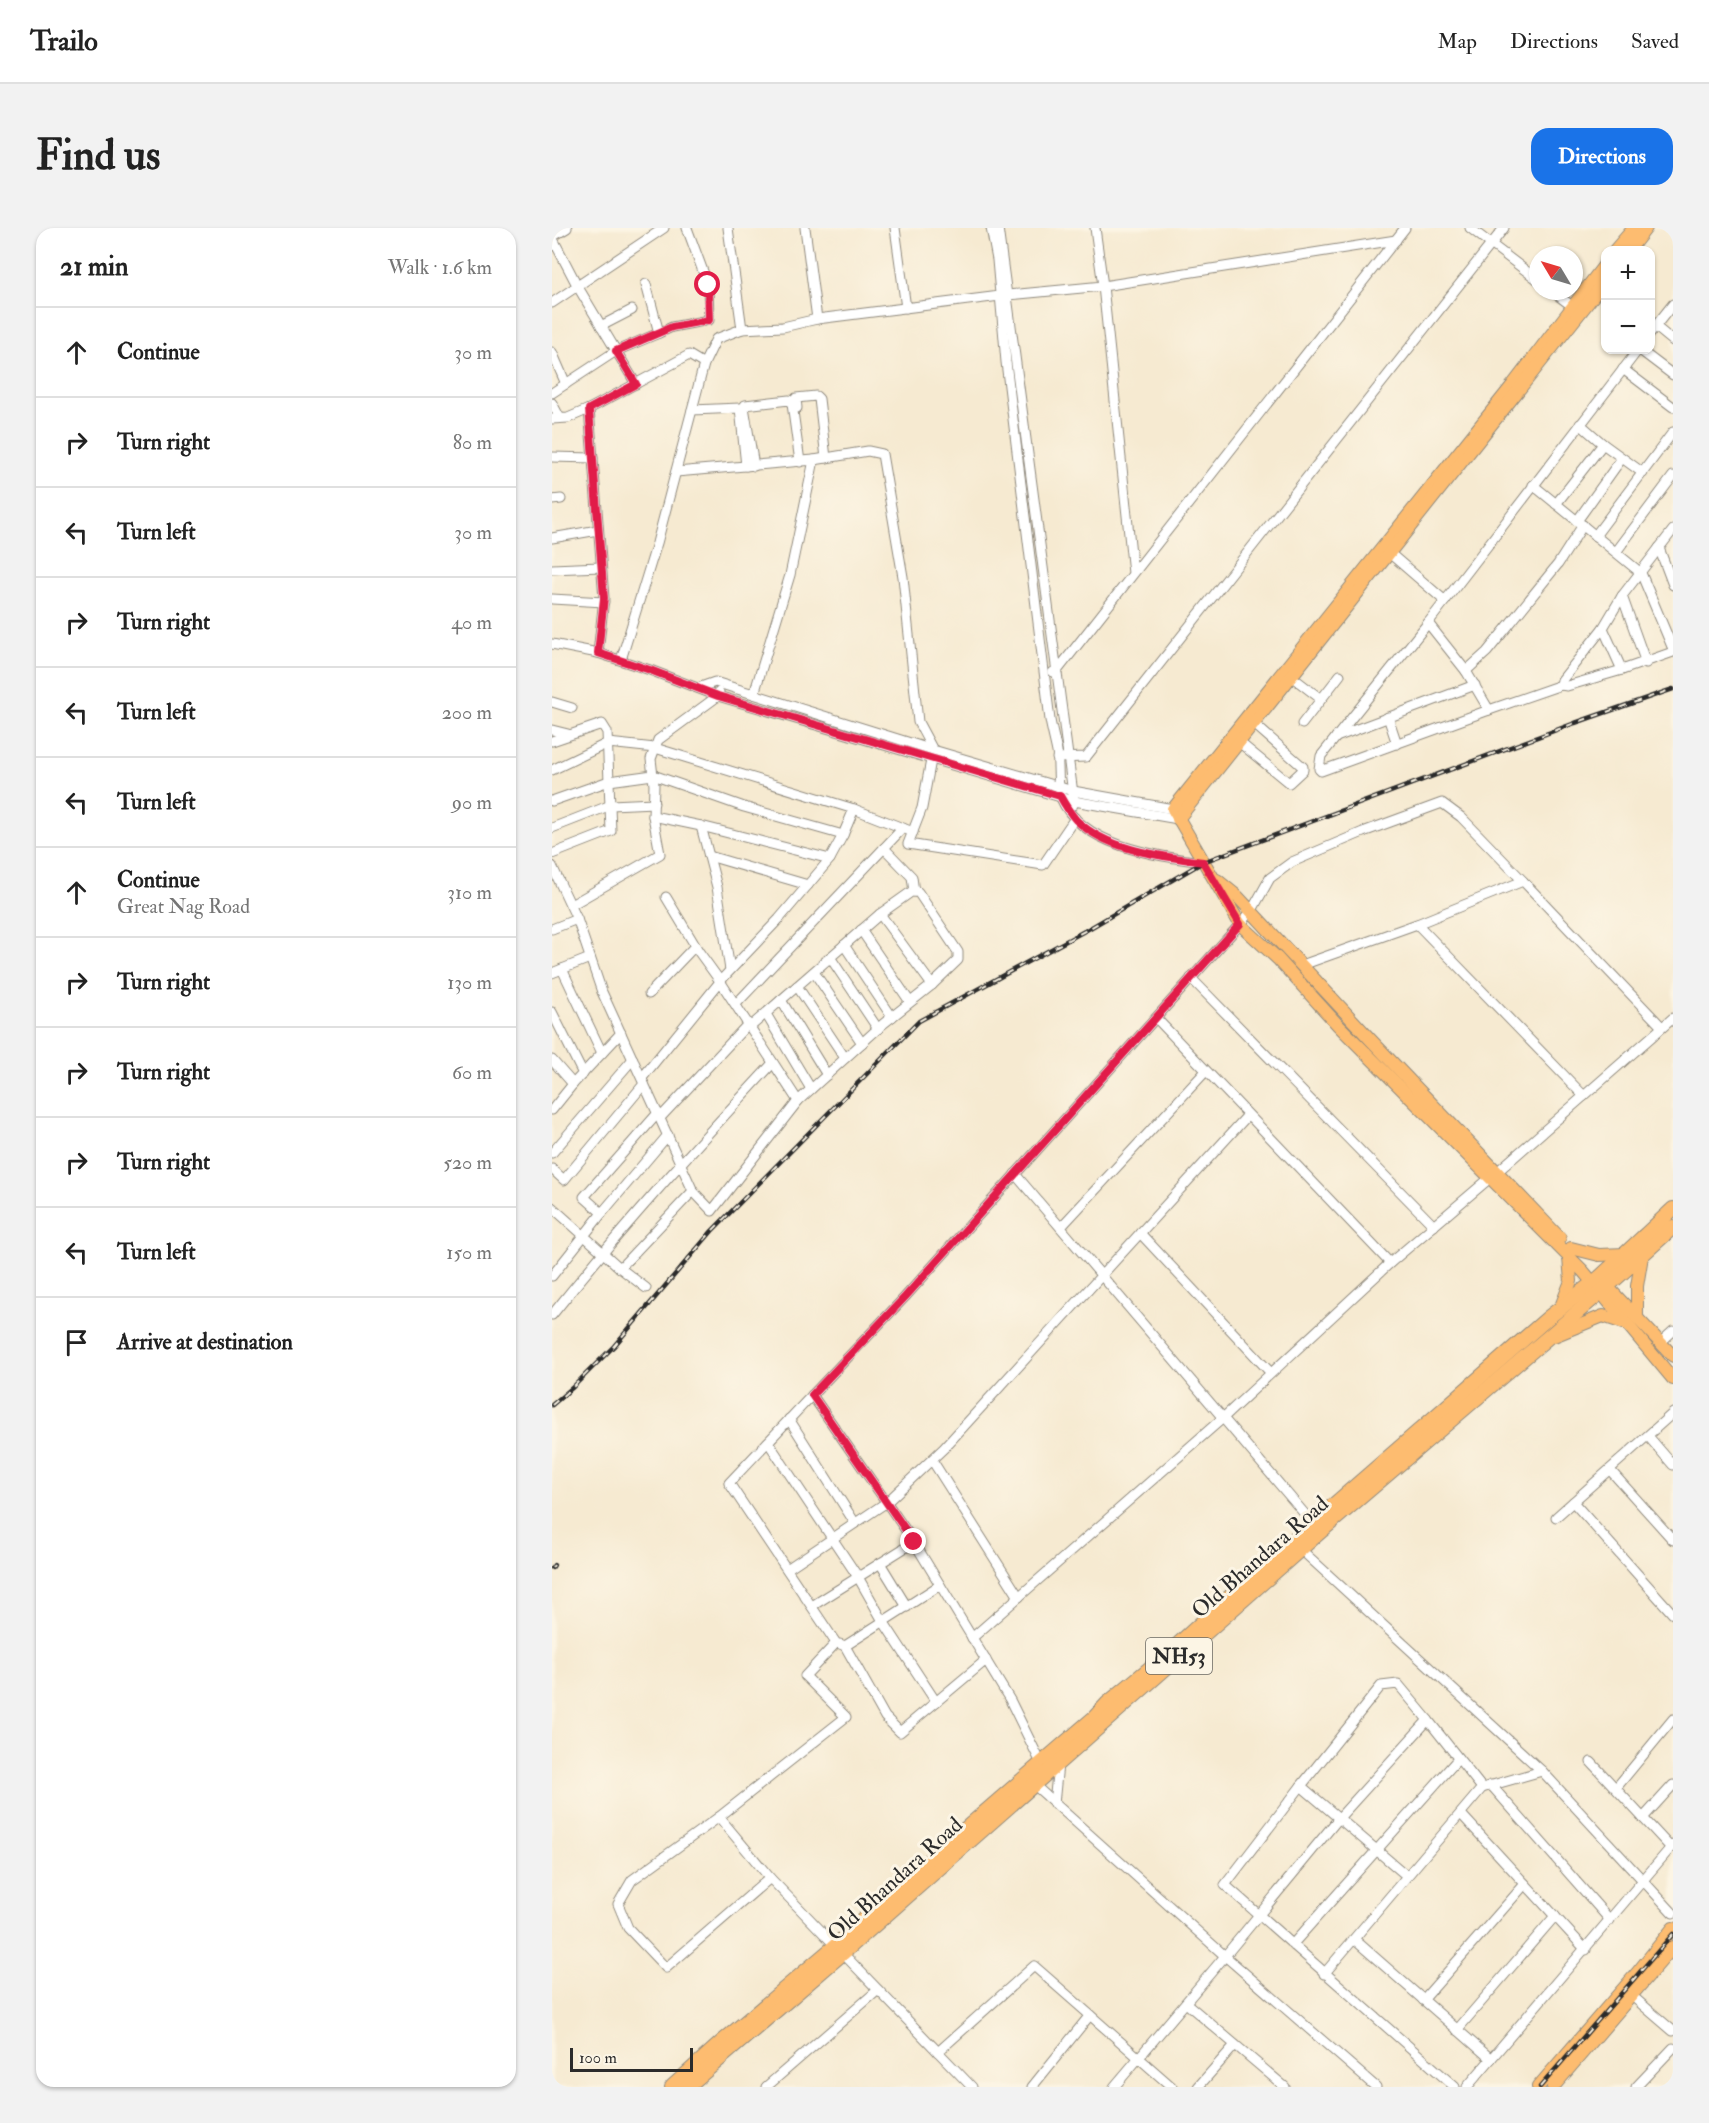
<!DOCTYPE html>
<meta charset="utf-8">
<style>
:root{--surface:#fff;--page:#f2f2f2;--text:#222;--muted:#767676;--line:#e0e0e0;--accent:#1a73e8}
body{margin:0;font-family:"IM FELL Double Pica",serif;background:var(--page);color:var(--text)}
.controls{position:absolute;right:18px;top:18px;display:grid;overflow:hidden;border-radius:12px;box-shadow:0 2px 4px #0004}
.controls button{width:54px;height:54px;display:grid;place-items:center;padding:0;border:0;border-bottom:2px solid var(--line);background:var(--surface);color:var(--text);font:30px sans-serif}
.compass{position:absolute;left:977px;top:18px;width:54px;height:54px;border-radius:50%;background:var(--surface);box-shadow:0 2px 4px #0004;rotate:308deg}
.scale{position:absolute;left:18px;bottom:15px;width:123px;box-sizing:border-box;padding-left:6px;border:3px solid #2b2b2b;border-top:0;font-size:16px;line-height:21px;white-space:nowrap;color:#2b2b2b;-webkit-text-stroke:4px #fcf5e5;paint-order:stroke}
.stop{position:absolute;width:18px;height:18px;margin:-14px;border:4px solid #e11d48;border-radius:50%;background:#fff}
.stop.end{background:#e11d48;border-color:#fff;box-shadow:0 2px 6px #0008}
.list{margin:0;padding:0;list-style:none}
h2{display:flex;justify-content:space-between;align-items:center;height:78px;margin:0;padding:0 24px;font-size:26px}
h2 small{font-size:20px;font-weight:400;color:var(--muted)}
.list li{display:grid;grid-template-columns:39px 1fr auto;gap:18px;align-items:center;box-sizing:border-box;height:90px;padding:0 24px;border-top:2px solid var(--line)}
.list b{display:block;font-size:22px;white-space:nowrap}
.list p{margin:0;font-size:20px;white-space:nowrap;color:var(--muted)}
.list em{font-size:20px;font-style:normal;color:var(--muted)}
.icon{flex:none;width:33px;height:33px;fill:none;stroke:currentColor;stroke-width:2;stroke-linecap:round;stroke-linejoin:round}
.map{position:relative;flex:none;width:1121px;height:1859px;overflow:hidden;border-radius:18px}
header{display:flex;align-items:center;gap:36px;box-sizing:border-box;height:84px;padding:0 30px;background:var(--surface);border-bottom:2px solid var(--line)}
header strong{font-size:28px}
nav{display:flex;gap:33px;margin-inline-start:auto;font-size:21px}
.intro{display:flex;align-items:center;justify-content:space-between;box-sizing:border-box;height:144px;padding:0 36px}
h1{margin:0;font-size:42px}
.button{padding:15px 27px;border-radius:18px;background:var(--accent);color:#fff;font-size:21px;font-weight:700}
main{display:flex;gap:36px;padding:0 36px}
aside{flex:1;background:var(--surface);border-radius:18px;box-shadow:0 2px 4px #0004}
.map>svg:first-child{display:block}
</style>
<header>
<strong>Trailo</strong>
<nav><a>Map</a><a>Directions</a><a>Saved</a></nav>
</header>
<div class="intro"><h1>Find us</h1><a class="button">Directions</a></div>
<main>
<aside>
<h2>21 min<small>Walk · 1.6 km</small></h2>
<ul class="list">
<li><svg class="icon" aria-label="ahead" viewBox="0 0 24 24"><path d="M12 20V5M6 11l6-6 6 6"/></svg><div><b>Continue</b></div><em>30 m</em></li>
<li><svg class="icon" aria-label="right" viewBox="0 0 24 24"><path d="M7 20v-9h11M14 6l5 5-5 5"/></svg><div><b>Turn right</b></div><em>80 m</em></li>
<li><svg class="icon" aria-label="left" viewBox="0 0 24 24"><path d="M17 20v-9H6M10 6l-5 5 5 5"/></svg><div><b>Turn left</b></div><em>30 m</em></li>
<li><svg class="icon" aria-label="right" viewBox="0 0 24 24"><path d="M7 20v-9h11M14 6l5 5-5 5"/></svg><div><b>Turn right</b></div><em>40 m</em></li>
<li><svg class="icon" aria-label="left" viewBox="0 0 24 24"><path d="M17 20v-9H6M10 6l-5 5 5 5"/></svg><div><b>Turn left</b></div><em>200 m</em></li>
<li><svg class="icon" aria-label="left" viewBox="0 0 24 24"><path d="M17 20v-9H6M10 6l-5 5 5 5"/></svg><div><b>Turn left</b></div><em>90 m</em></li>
<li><svg class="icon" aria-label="ahead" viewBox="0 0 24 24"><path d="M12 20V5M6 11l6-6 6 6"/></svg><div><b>Continue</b><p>Great Nag Road</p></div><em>310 m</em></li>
<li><svg class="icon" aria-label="right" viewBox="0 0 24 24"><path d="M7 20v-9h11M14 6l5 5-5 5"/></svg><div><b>Turn right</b></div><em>130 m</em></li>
<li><svg class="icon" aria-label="right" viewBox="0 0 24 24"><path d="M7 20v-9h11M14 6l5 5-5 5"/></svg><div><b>Turn right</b></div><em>60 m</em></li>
<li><svg class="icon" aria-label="right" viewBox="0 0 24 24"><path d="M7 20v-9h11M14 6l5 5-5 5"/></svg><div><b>Turn right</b></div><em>520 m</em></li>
<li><svg class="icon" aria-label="left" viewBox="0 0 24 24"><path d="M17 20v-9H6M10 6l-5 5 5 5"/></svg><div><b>Turn left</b></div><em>150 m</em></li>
<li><svg class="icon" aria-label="arrive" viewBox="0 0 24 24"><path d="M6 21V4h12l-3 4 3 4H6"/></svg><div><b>Arrive at destination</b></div></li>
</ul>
</aside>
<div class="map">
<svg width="1121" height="1859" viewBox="0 0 1121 1859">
<rect width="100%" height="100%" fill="#fcf5e5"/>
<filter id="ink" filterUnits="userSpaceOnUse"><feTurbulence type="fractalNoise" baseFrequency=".0167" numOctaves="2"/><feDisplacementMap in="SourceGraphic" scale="12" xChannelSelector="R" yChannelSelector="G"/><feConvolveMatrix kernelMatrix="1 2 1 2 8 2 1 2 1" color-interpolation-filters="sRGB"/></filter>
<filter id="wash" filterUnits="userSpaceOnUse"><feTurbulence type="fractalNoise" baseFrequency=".008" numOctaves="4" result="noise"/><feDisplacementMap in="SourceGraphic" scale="24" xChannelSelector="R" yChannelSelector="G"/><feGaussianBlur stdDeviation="1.35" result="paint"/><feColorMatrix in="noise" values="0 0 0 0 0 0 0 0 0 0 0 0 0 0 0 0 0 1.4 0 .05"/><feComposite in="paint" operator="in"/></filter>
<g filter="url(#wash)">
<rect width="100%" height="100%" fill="#f6ead1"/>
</g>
<g filter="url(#ink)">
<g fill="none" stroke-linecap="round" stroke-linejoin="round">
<defs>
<g id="minor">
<path d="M253,0l12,91"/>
<path d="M343,0l11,80"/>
<path d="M439,0l6,32 9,102 44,358c2,11 5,22 7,32 2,13 0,35 4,46 21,49 97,58 142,64"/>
<path d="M446,0l76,573 -1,4"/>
<path d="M918,0l68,52"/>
<path d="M0,9l26,50 58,97"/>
<path d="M0,9l15,-9"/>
<path d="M94,56l13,49 13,-6 37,-7 -1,-35 -21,-57"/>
<path d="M1000,63l20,15"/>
<path d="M0,75l112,-75"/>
<path d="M49,98l31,-16"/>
<path d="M1104,99l17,14"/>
<path d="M190,101l41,-2 34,-8 191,-24 95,-9 -8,-58"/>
<path d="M1098,105l23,-29"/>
<path d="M1088,122l33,25"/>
<path d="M0,124l14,32"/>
<path d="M152,136l12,-25 26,-10 -14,-101"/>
<path d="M1071,141l50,38"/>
<path d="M0,165l64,-42 43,-18"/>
<path d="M0,175l8,15"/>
<path d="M245,180l-1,-10 20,-2 3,3 7,59"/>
<path d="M37,181l15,189 -6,55"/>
<path d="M140,182l48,-2 6,58"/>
<path d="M0,191l16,-1 21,-9 100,-54 15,9 -47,179 -36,117"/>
<path d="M1028,196l23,20 40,29"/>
<path d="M0,229l41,1"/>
<path d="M262,232l54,-9 14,3 21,123 15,145 15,28"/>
<path d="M202,238l-10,-59 1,-2 44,-5 3,4 8,58"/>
<path d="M124,244l138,-12 -24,115 -36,119"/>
<path d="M981,257l108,88 32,76"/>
<path d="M0,272l9,-1"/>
<path d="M1004,276l47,-60"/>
<path d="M1025,293l45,-63"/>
<path d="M1043,308l78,-104"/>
<path d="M0,310l46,-8"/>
<path d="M1107,320l14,37"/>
<path d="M834,322l59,51 -17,22 38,48 23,39 72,-25"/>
<path d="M1064,324l57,-76"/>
<path d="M0,341l49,-2"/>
<path d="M581,345l-30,-287 293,-46"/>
<path d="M1070,368l24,67"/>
<path d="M0,371l52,3"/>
<path d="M893,373l193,-251"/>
<path d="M876,395l-107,133 -2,13 2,2 168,-61"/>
<path d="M1051,400l19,42 51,-18"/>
<path d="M0,416l46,9 52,17 68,26 356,105 104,18"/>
<path d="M1070,442l-55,16 -6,-1 1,-5 41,-52 19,-32 51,-66"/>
<path d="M914,443l21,-19 71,-88 25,-39"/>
<path d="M501,444l4,-1 348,-443"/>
<path d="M739,448l30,23"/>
<path d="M146,460l17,-6 218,68 140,41 100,18"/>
<path d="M0,474l20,6"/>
<path d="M836,489l9,27"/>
<path d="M750,496l38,-49"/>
<path d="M0,502l16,4"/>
<path d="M784,509l139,-52"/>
<path d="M0,513l50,-17 5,8 4,99 -59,23"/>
<path d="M687,514l50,41 14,-13v-3l-50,-44"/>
<path d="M505,530l29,-1 418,-529"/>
<path d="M379,532l-9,48 -14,36 135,21 32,-47"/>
<path d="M0,542l56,-27 47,5 199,61 59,23"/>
<path d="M0,573l57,-20 44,-6 91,32 99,28"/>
<path d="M101,588l48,10 129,33"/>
<path d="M149,598l16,61 13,83"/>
<path d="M0,600l59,-23 43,-2"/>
<path d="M332,620l28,29 2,15"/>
<path d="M157,628l99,29"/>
<path d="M0,638l25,53 25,73 91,199 -73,77 -68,-61"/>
<path d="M114,669l33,55 21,29 78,120 -86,110 -19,-20"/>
<path d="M19,677l89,-51 -7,-38 1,-31 -3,-26 7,-19 60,-44 1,-4"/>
<path d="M328,686l52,71"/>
<path d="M865,696l167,172"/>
<path d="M0,701l25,-10"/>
<path d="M309,702l49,72"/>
<path d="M292,717l48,72"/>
<path d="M278,729l48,72"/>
<path d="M750,737l115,-41 106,-43 139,146"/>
<path d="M10,741l40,84"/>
<path d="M262,744l48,71"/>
<path d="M0,745l38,-15"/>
<path d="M639,750l243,248"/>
<path d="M245,758l48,72"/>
<path d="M97,766l46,-48"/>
<path d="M229,772l46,75"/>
<path d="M184,776l167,-176"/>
<path d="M0,784l31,62"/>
<path d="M214,786l45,75"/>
<path d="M604,790l234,245"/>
<path d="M198,799l130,-113 31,-22h7l40,60v8l-26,25 -49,39 -85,77"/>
<path d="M0,832l21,24 48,-51"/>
<path d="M90,850l81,-100 56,-59 51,-60 13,-24 11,-26"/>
<path d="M0,882l21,-26"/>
<path d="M108,890l88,-94"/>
<path d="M0,925l81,-94"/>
<path d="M0,941l12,11 80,-96"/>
<path d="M463,946l300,352"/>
<path d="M50,985l-18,-16 74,-84"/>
<path d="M509,999l145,-156"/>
<path d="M588,1005l130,139"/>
<path d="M68,1040l26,20"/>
<path d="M0,1048l50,-63 66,-78"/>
<path d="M0,1087c70,-88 145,-170 221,-252"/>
<path d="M1109,1114l12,-11"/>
<path d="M260,1167l102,147 96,158 33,67"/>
<path d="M237,1191l66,104"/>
<path d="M1096,1208l25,29"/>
<path d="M216,1214l90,135 25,44 53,81"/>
<path d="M380,1232l87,137"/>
<path d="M1058,1242l63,70"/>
<path d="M1021,1274l100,112"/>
<path d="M1004,1289l117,-104"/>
<path d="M745,1318l245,225 131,142"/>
<path d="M328,1335l27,44"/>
<path d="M235,1341l100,-67 57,-54 304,-333"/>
<path d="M260,1378l102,-64"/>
<path d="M420,1410l252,-221 166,-154 107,-91 176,-154"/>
<path d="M288,1416l5,2 95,-61"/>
<path d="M293,1418l40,71 15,15 86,-72"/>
<path d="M1039,1534l80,86"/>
<path d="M479,1554l194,174 151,131"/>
<path d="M939,1557l119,135"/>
<path d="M749,1558l-76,99 230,202"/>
<path d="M1064,1560l57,-69"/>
<path d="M502,1576l4,-40"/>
<path d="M909,1586l125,136"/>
<path d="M167,1589l-87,63 -14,24 10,24 38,40 104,-90"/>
<path d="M1091,1590l30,-33"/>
<path d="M855,1648l-106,-90 80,-100 17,-2 30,36"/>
<path d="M803,1712l136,119"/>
<path d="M740,1717l166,-186"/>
<path d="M772,1746l158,-186"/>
<path d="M1079,1767l42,36"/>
<path d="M871,1772l102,-116"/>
<path d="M634,1775l99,84"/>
<path d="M905,1802l98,-114"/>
<path d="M386,1824l96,-86 56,49"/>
<path d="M214,1859l112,-97"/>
<path d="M420,1859l-202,-209 -51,-61 127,-100 -41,-41 31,-33 -107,-160 176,-186 346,-385 19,-34 22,-16 71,-30 79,-29 19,14 62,64"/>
<path d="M480,1859l58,-72 82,72"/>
<path d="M562,1859l111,-131 114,-138 89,-98 54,68 60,-17"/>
<path d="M646,1859l37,-42"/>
<path d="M915,1859l206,-242"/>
<path d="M1084,1859l37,-39"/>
</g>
<g id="major">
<path d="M1063,22l19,-22"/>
<path d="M1077,22l17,-22"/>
<path d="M1054,35l-94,123 -339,423 67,115 38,35 60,66 245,246 90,108"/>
<path d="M626,591l428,-539"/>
<path d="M665,652l21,17 132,142 190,199"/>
<path d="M1019,1020l28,7 26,-1"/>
<path d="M1052,1055l69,73"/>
<path d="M1008,1081l11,-28 -2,-23"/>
<path d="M1085,1090v-32l5,-30"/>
<path d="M1002,1108l49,-20 24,8"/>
<path d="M986,1859l99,-114 36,-45"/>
<path d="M1001,1859l120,-140"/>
</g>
<g id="highway">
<path d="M120,1859l50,-45 113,-96 62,-58 198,-171 12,-13 65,-54 96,-88 145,-126 136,-119 50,-39 74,-69"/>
<path d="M135,1859l156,-134 477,-421 281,-240 72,-65"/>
</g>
</defs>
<use href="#minor" stroke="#908a7e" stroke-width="11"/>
<use href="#major" stroke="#908a7e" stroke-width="14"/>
<use href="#highway" stroke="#908a7e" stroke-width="16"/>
<use href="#minor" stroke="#fff" stroke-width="9"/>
<use href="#major" stroke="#fdbc6f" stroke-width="12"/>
<use href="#highway" stroke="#fdbc6f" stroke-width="14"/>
<defs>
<g id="rail">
<path d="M0,1177l21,-18 41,-41 98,-115 207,-210 171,-93 113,-66 372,-139 98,-34"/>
<path d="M0,1340l2,-3"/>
<path d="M988,1859l133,-153"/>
</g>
</defs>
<use href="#rail" stroke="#2b2b2b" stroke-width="4.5"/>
<use href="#rail" stroke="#fcf5e5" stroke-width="2" stroke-dasharray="7" stroke-linecap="butt"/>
</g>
</g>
<g fill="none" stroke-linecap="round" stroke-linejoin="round" filter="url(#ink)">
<path stroke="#e11d48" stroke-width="8" d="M156,57l1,35 -37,7 -56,24 20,33 -47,25 15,189 -6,55 52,17 68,26 342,100c5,9 10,17 16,24 32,31 86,36 127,42l37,62 -335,373 -93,98 102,147"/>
</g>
<g text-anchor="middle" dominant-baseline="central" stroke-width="6" stroke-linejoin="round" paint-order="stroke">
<rect fill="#fcf5e5" stroke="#6a6863" stroke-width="1.5" x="594" y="1410" width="66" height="36" rx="4.5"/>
<g font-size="21" font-weight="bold" fill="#2b2b2b">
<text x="627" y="1428">NH53</text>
</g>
<g font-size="22" fill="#2b2b2b" stroke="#fcf5e5">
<text transform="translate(708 1329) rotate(-41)">Old Bhandara Road</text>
<text transform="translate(343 1651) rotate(-42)">Old Bhandara Road</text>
</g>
</g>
</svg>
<div class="controls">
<button>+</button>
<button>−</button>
</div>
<svg class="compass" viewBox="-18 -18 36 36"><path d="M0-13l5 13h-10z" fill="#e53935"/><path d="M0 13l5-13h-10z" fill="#767676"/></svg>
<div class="scale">100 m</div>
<div class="stop" style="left:156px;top:57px"></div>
<div class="stop end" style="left:362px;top:1314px"></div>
</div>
</main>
